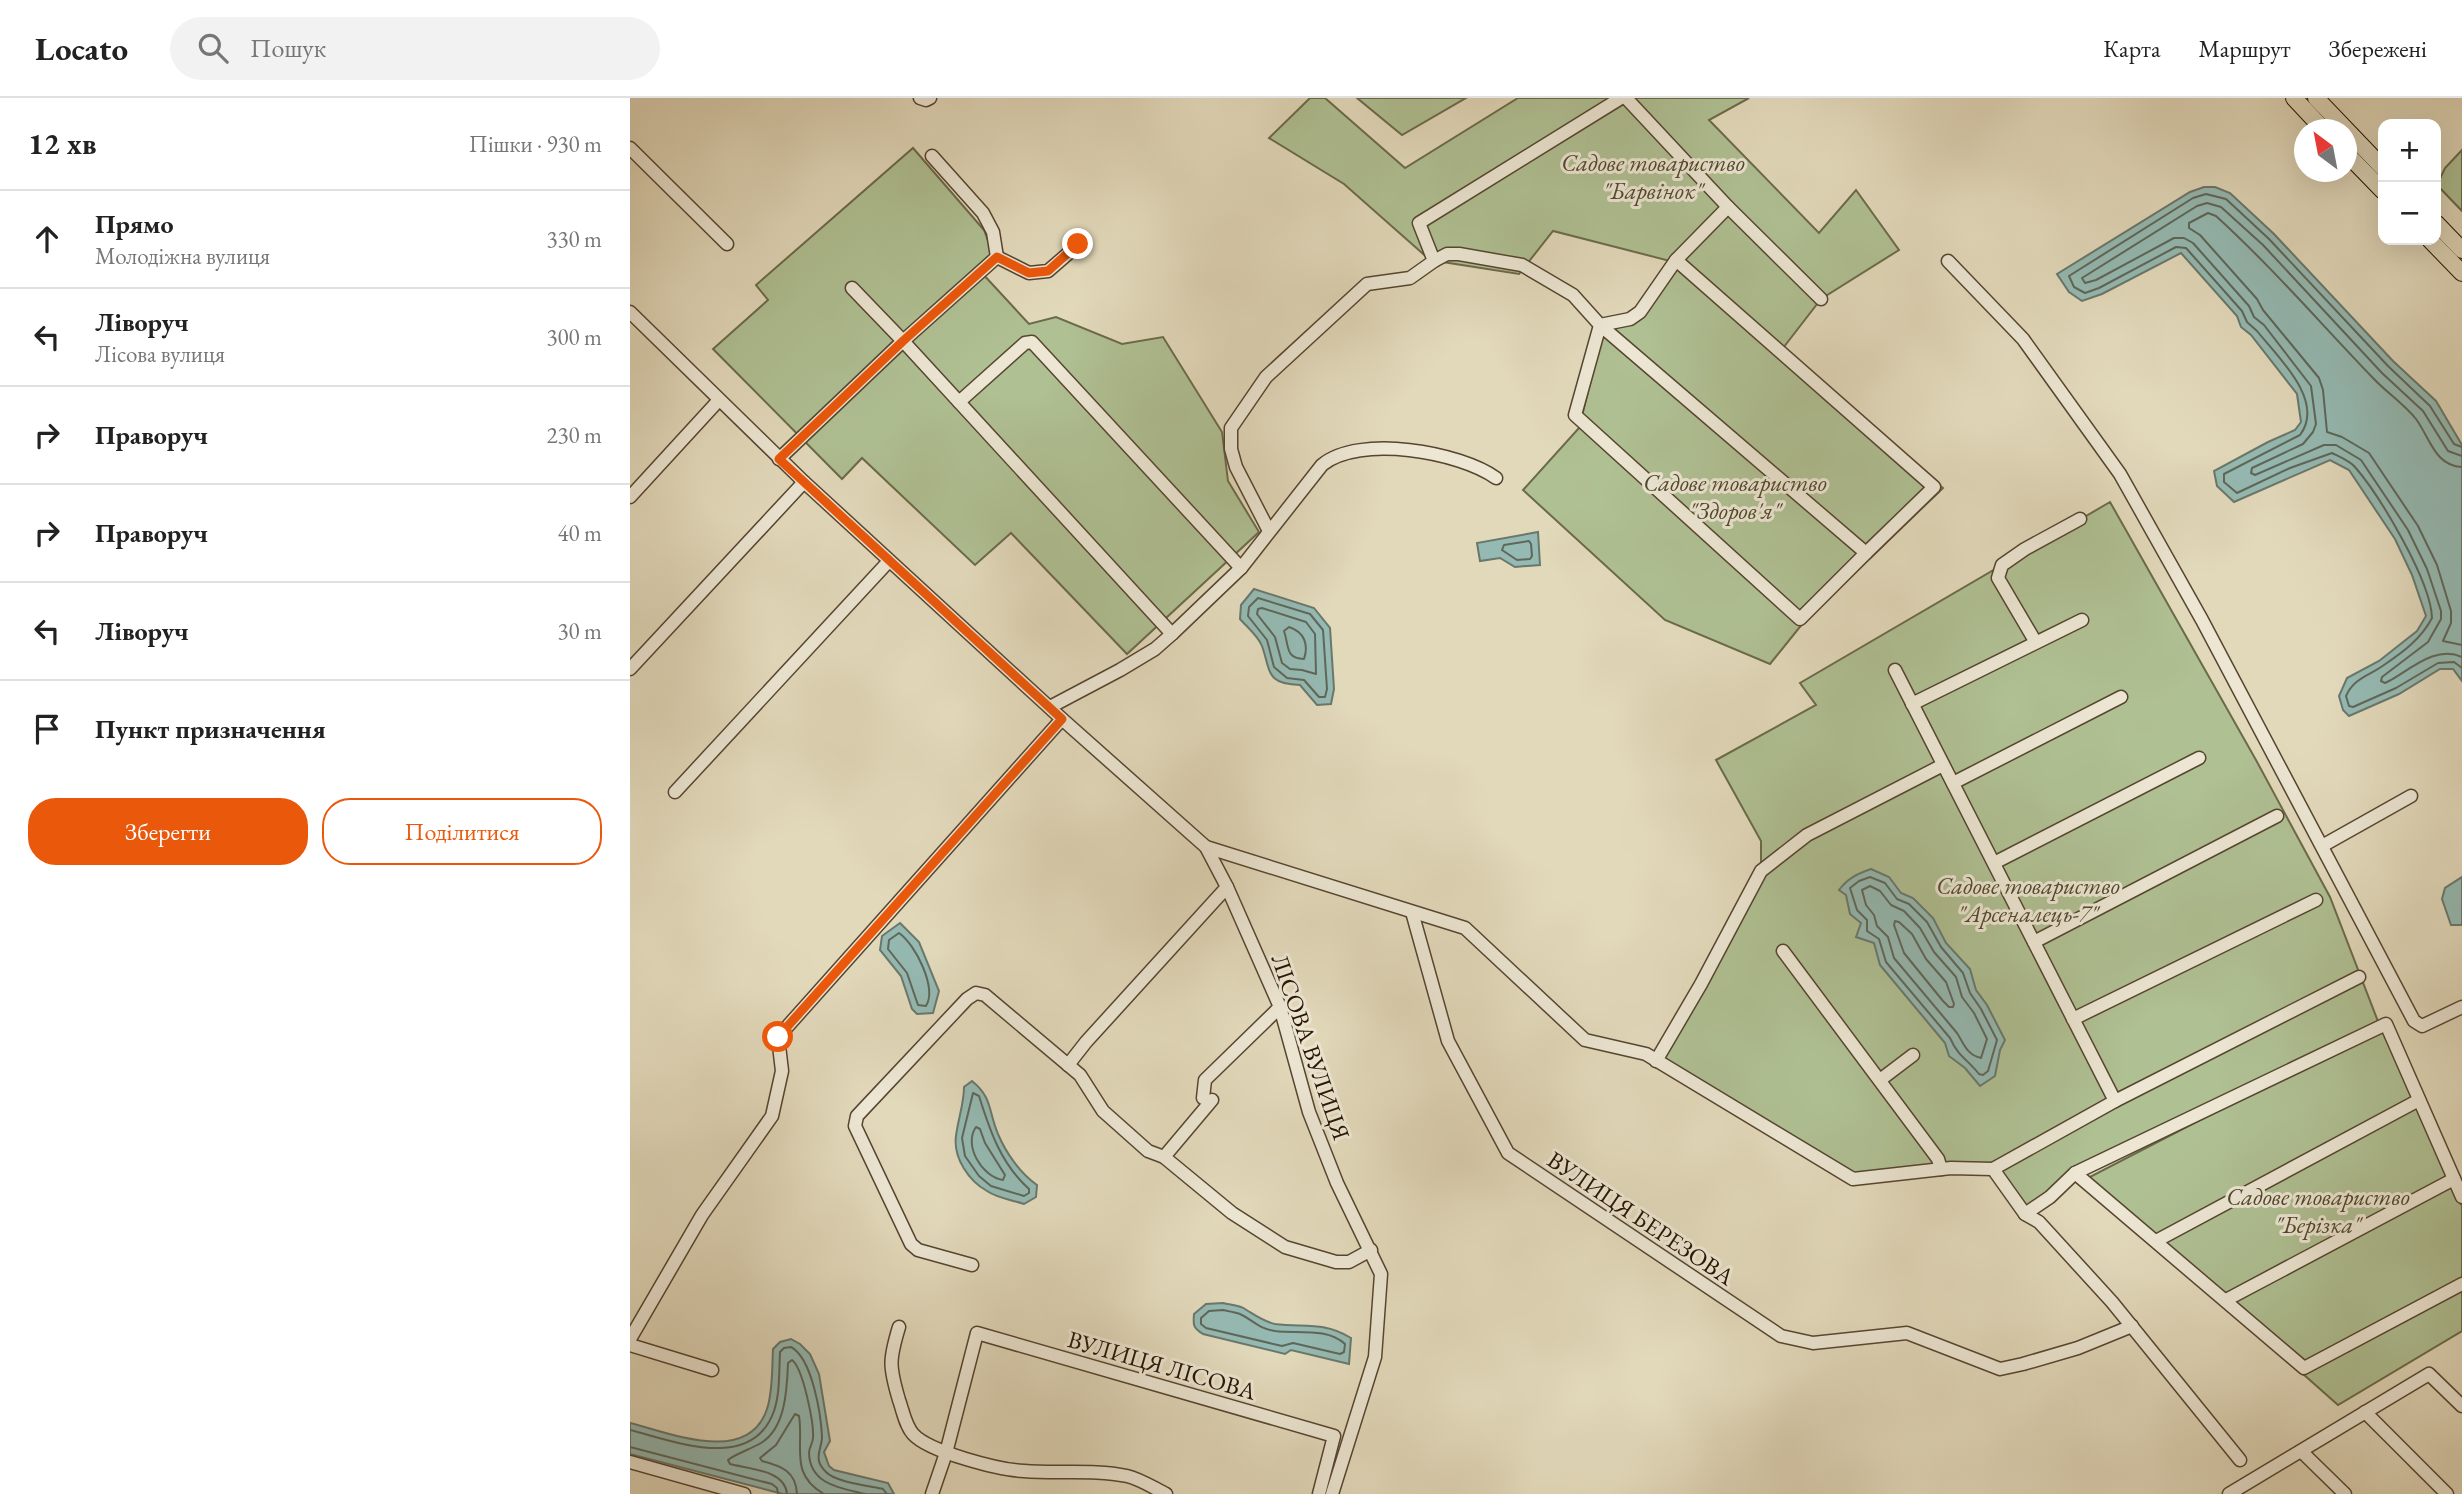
<!DOCTYPE html>
<html lang="uk">
<meta charset="utf-8">
<style>
:root{--surface:#fff;--page:#f2f2f2;--text:#222;--muted:#767676;--line:#e0e0e0;--accent:#ea580c}
body{margin:0;font-family:"EB Garamond",serif;background:var(--page);color:var(--text)}
.controls{position:absolute;right:21px;top:21px;display:grid;overflow:hidden;border-radius:14px;box-shadow:0 7px 28px #0002}
.controls button{width:63px;height:63px;display:grid;place-items:center;padding:0;border:0;border-bottom:2px solid var(--line);background:var(--surface);color:var(--text);font:35px sans-serif}
.compass{position:absolute;left:1664px;top:21px;width:63px;height:63px;border-radius:50%;background:var(--surface);box-shadow:0 7px 28px #0002;rotate:328deg}
.stop{position:absolute;width:21px;height:21px;margin:-16px;border:5px solid #ea580c;border-radius:50%;background:#fff}
.stop.end{background:#ea580c;border-color:#fff;box-shadow:0 2px 7px #0008}
.list{margin:0;padding:0;list-style:none}
h2{display:flex;justify-content:space-between;align-items:center;height:91px;margin:0;padding:0 28px;font-size:30px}
h2 small{font-size:23px;font-weight:400;color:var(--muted)}
.list li{display:grid;grid-template-columns:46px 1fr auto;gap:21px;align-items:center;box-sizing:border-box;height:98px;padding:0 28px;border-top:2px solid var(--line)}
.list b{display:block;font-size:26px;white-space:nowrap}
.list p{margin:0;font-size:23px;white-space:nowrap;color:var(--muted)}
.list em{font-size:23px;font-style:normal;color:var(--muted)}
.actions{display:flex;gap:14px;padding:21px 28px}
.actions a{flex:1;padding:16px 0;border:2px solid var(--accent);border-radius:28px;text-align:center;font-size:24px;color:var(--accent)}
.actions .main{background:var(--accent);color:#fff}
.icon{flex:none;width:38px;height:38px;fill:none;stroke:currentColor;stroke-width:2;stroke-linecap:round;stroke-linejoin:round}
.map{position:relative;flex:none;width:1832px;height:1396px;overflow:hidden}
header{display:flex;align-items:center;gap:42px;box-sizing:border-box;height:98px;padding:0 35px;background:var(--surface);border-bottom:2px solid var(--line)}
header strong{font-size:33px}
nav{display:flex;gap:38px;margin-inline-start:auto;font-size:24px}
.search{width:490px;height:63px;background:var(--page);display:flex;align-items:center;gap:18px;box-sizing:border-box;padding:0 24px;border-radius:38px;color:var(--muted);font-size:26px}
main{display:flex}
aside{flex:1;background:var(--surface)}
.map>svg:first-child{display:block}
</style>
<header>
<strong>Locato</strong>
<div class="search"><svg class="icon" aria-label="search" viewBox="0 0 24 24"><circle cx="10" cy="10" r="6"/><path d="M15 15l6 6"/></svg>Пошук</div>
<nav><a>Карта</a><a>Маршрут</a><a>Збережені</a></nav>
</header>
<main>
<aside>
<h2>12 хв<small>Пішки · 930 m</small></h2>
<ul class="list">
<li><svg class="icon" aria-label="ahead" viewBox="0 0 24 24"><path d="M12 20V5M6 11l6-6 6 6"/></svg><div><b>Прямо</b><p>Молодіжна вулиця</p></div><em>330 m</em></li>
<li><svg class="icon" aria-label="left" viewBox="0 0 24 24"><path d="M17 20v-9H6M10 6l-5 5 5 5"/></svg><div><b>Ліворуч</b><p>Лісова вулиця</p></div><em>300 m</em></li>
<li><svg class="icon" aria-label="right" viewBox="0 0 24 24"><path d="M7 20v-9h11M14 6l5 5-5 5"/></svg><div><b>Праворуч</b></div><em>230 m</em></li>
<li><svg class="icon" aria-label="right" viewBox="0 0 24 24"><path d="M7 20v-9h11M14 6l5 5-5 5"/></svg><div><b>Праворуч</b></div><em>40 m</em></li>
<li><svg class="icon" aria-label="left" viewBox="0 0 24 24"><path d="M17 20v-9H6M10 6l-5 5 5 5"/></svg><div><b>Ліворуч</b></div><em>30 m</em></li>
<li><svg class="icon" aria-label="arrive" viewBox="0 0 24 24"><path d="M6 21V4h12l-3 4 3 4H6"/></svg><div><b>Пункт призначення</b></div></li>
</ul>
<div class="actions"><a class="main">Зберегти</a><a>Поділитися</a></div>
</aside>
<div class="map">
<svg width="1832" height="1396" viewBox="0 0 1832 1396">
<rect width="100%" height="100%" fill="#e2d9bb"/>
<filter id="stains"><feTurbulence type="fractalNoise" baseFrequency=".00286" numOctaves="4"/><feColorMatrix values="0 0 0 0 .2 0 0 0 0 .09 0 0 0 0 .02 0 0 0 .5 -.17"/></filter>
<radialGradient id="worn" r=".72"><stop offset=".6" stop-color="#630" stop-opacity="0"/><stop offset="1" stop-color="#630" stop-opacity=".3"/></radialGradient>
<g fill="#afc093" stroke="#6b6a4a" stroke-width="2">
<path d="M680,0h15l80,70 113,-70h231l-40,22 110,113 37,-43 43,60 -78,49 -41,53 163,136 -140,135 -33,41 -105,-44 -142,-130 56,-62 26,-105 36,-6 37,-54 -125,-32 -34,43 -89,-14 -86,-76 -75,-46z"/>
<path d="M727,0h109l-64,37z"/>
<path d="M283,50l71,82 11,29 -14,13 48,52 27,-7 66,27 41,-7 59,95 6,49 31,51 -132,122 -116,-121 -36,32 -113,-107 -20,21 -129,-130 55,-49 -12,-15z"/>
<path d="M1832,52v61l-25,-26 8,-17z"/>
<path d="M1480,404l146,258 74,137 49,127 -304,149 -50,41 -32,-45 -140,10 -197,-118 105,-190v-30l-45,-81 100,-55 -16,-22z"/>
<path d="M1756,926l76,182v125l-124,74 -254,-225z"/>
</g>
<g fill="#95bab3" stroke="#69786c" stroke-width="2">
<path d="M1574,89h11l15,6 44,41 119,127 43,40 26,44v236l-9,-12h-13l-41,25 -50,22 -6,-6 -4,-14 8,-18 32,-17 38,-30 9,-15 -14,-41 -17,-36 -46,-69 -19,-10 -96,42 -17,-16 -3,-15 54,-29 27,-12 6,-8 -4,-28 -46,-59 -10,-8 -4,-11 -56,-63 -79,41 -20,7 -13,-9 -12,-18 133,-82z"/>
<path d="M908,434l2,33 -25,2 -15,-9 -20,3 -3,-18z"/>
<path d="M624,491l60,19 16,20 4,61 -3,15 -14,1 -17,-20c-34,-1 -29,-13 -38,-39 -4,-10 -15,-19 -22,-27l1,-14z"/>
<path d="M1241,771l18,8 12,16 12,5 20,20 13,25 24,26 6,21 11,15 18,35 -5,10 -5,26 -15,10 -15,-18 -16,-12 -4,-13 -65,-78 -6,-22 -18,-6 5,-14 -11,-9 -4,-19 -7,-5c9,-12 18,-16 32,-21z"/>
<path d="M1832,779v48h-11l-9,-26 3,-11z"/>
<path d="M270,825l19,19 20,49 -6,22 -16,1 -5,-5 -11,-33 -21,-26 2,-14z"/>
<path d="M342,983c21,17 16,30 26,53 8,19 22,39 39,51l-1,12 -12,7c-12,-4 -27,-6 -37,-13 -18,-10 -34,-33 -31,-55 2,-17 8,-32 8,-49z"/>
<path d="M593,1205c7,2 16,2 22,6 10,6 17,12 30,15 29,4 48,-3 76,14l-2,26 -58,-14 -6,4 -82,-20c-10,-6 -10,-9 -9,-20l12,-10z"/>
<path d="M161,1241l9,5 10,10 9,20 11,67 -6,11 5,14 5,4 54,13 6,11h-111l-153,-40v-31c40,10 118,43 137,-14 6,-18 5,-42 6,-60l7,-7z"/>
</g>
<g fill="none" stroke-linecap="round" stroke-linejoin="round">
<g stroke="#5e675a" stroke-width="2">
<path d="M1832,349l-8,-3 -24,-38 -42,-40 -119,-127 -43,-40 -20,-5 -13,4 -124,78 5,11 11,6 14,-5 77,-41 10,1 56,63 5,11 10,9c20,25 69,70 43,104l-76,39v8l13,11 53,-25 42,-15c8,4 18,8 23,14 25,29 76,114 77,151 -11,21 -29,34 -48,47 -15,11 -30,13 -38,31l3,10 4,1 43,-19 42,-25 16,-1 8,6"/>
<path d="M1832,358l-14,-5 -25,-40 -41,-38 -119,-128 -42,-38 -14,-4 -10,3 -115,72 3,5 11,-3 78,-42h10l9,5 56,63 5,11 10,8 47,61 5,38 -3,8 -10,12 -51,24 -1,5 4,2 69,-30h12l25,15 47,70 19,39 14,42v8l-13,23 -46,35 -1,4 4,2 6,-3c21,-12 46,-35 71,-23"/>
<path d="M1832,369c-27,-1 -32,-29 -46,-48 -12,-15 -30,-27 -43,-41 -52,-54 -101,-111 -157,-162l-8,-3 -19,10v5l11,7 57,64 6,11 56,68 4,12 4,42 15,5 27,16 49,73 19,39 14,46v12l-8,18 19,4"/>
<path d="M899,443l2,3 1,12 -2,3 -13,1 -15,-10 2,-5z"/>
<path d="M628,500l52,16 13,16 4,59 -2,8h-6l-15,-17 -17,-2 -13,-11 -7,-27 -19,-24 1,-9z"/>
<path d="M632,510l44,14 9,12 1,40 -14,-4 -12,-1 -8,-6 -7,-26 -18,-23 1,-5z"/>
<path d="M659,529c15,5 20,17 15,32 -19,0 -15,-14 -20,-28z"/>
<path d="M1240,779l15,6 12,16 12,5 18,18 14,25 22,26 7,20 11,16 16,31 -9,31 -5,4 -4,-1c-12,-15 -21,-18 -29,-36l-64,-76 -7,-23 -12,-8v-11l-10,-10 -7,-22 9,-7z"/>
<path d="M1240,788l10,5 11,14 13,6 16,17 14,24 22,25 6,20 12,16 13,26 -6,19c-14,-3 -17,-14 -24,-25l-63,-75 -6,-21 -11,-11 -3,-11 -8,-10 -4,-15z"/>
<path d="M1265,823l4,1 13,12 14,25 20,23 8,22 -1,3h-4l-6,-6 -39,-48 -10,-28z"/>
<path d="M269,835c17,12 38,55 27,73l-8,-1 -11,-32 -19,-24 1,-9z"/>
<path d="M343,995l6,3c11,35 22,68 50,93v4l-5,3 -33,-10 -12,-10 -14,-20 -3,-18z"/>
<path d="M346,1029l4,2 5,14 20,32 -2,5c-21,-3 -40,-35 -27,-53z"/>
<path d="M593,1212c5,1 12,2 17,4 13,6 17,14 35,17 22,3 52,-4 70,13l-1,8 -4,2 -47,-11 -11,3 -76,-18 -5,-4v-6l8,-7z"/>
<path d="M0,1332c44,11 122,43 144,-19 6,-17 5,-40 6,-59l4,-4 7,-1c21,11 30,67 31,90 0,12 -10,22 4,35 9,10 43,14 57,17l4,5"/>
<path d="M0,1349l142,37 5,4 1,6"/>
<path d="M157,1396c-2,-24 -38,-25 -57,-30l-2,-4c7,-6 23,-11 33,-17 25,-15 26,-55 27,-80l4,-3c11,8 22,63 21,78 0,5 -4,9 -4,15 1,32 32,35 56,41"/>
<path d="M167,1396c-1,-23 -16,-28 -35,-33l-2,-3 16,-13 19,-31 4,2c5,31 -10,58 25,78"/>
</g>
<defs>
<g id="minor">
<path d="M290,0l6,2 4,-2"/>
<path d="M996,0l102,109 -52,53 258,227 -68,66"/>
<path d="M0,50l97,96"/>
<path d="M302,58l51,57 10,19 4,25"/>
<path d="M1098,109l93,92"/>
<path d="M804,163l13,-7h12l63,11 51,30 27,30 266,228 -66,66 -225,-204 25,-90 30,-6 10,-7 36,-52"/>
<path d="M1318,163l75,78 97,135 82,146 212,401 8,5 40,-19"/>
<path d="M222,190l51,53 269,293"/>
<path d="M0,214l174,170 258,237 144,128 21,40 53,120 29,105 28,71 44,91 -6,83 -43,137"/>
<path d="M329,304l66,-59 7,-1 209,226"/>
<path d="M149,361l124,-118 94,-84 32,16 19,-2 30,-26"/>
<path d="M0,399l89,-97"/>
<path d="M639,433l-33,-64 -5,-18v-21l35,-51 101,-93 43,-6 24,-17 -15,-38 202,-125"/>
<path d="M1405,543l-37,-63 4,-13 23,-16 55,-30"/>
<path d="M0,571l174,-187"/>
<path d="M1265,572l220,431"/>
<path d="M1282,606l170,-84"/>
<path d="M420,609l70,-37 35,-21 17,-15 69,-66 81,-103c37,-31 138,-13 174,13"/>
<path d="M1323,685l168,-86"/>
<path d="M45,694l214,-231"/>
<path d="M1692,748l89,-50"/>
<path d="M576,749l259,81 120,112 61,14 207,125 98,-11 42,1 122,-68 244,-124"/>
<path d="M1364,765l205,-105"/>
<path d="M782,814l36,129 60,112 273,183 32,7 94,-10 93,36 23,-5 55,-16 54,-22"/>
<path d="M1404,844l243,-126"/>
<path d="M1153,853l155,208 3,10"/>
<path d="M1443,921l243,-119"/>
<path d="M1026,963l45,-77 60,-113 46,-36 136,-70"/>
<path d="M438,967l18,-23 141,-155"/>
<path d="M1250,982l33,-25"/>
<path d="M573,1000l2,-18 75,-73"/>
<path d="M582,1002l-48,57 68,56 53,34 51,15h13l22,-12"/>
<path d="M1363,1071l32,45 25,-17 25,-24 311,-149 76,173"/>
<path d="M1445,1075l229,195 158,-84"/>
<path d="M1395,1116l14,8 73,80 128,158"/>
<path d="M1526,1143l263,-141"/>
<path d="M342,1167l-54,-15 -7,-6 -56,-118 2,-10 110,-117 9,-6 9,2 95,80 23,36 45,40 16,6"/>
<path d="M1596,1202l228,-121"/>
<path d="M269,1229c-10,33 -10,39 0,73 4,11 6,25 14,34 16,18 87,36 111,37 34,3 70,-2 103,5 13,3 27,12 39,18"/>
<path d="M0,1241l72,-124 70,-99 10,-45 -4,-34 284,-318"/>
<path d="M0,1247l82,25"/>
<path d="M1735,1314l82,82"/>
<path d="M1671,1353l44,43"/>
<path d="M0,1364l114,32"/>
<path d="M302,1396l14,-41 31,-120 357,103 -15,58"/>
<path d="M1599,1396l200,-120 33,32"/>
</g>
<g id="major">
<path d="M1664,0l30,32"/>
<path d="M1686,0l67,70"/>
<path d="M1716,55l37,38"/>
<path d="M1806,125l26,27"/>
<path d="M1800,142l32,33"/>
</g>
</defs>
<use href="#minor" stroke="#564530" stroke-width="15"/>
<use href="#major" stroke="#271401" stroke-width="18"/>
<use href="#minor" stroke="#ece6d3" stroke-width="12"/>
<use href="#major" stroke="#e2d9bb" stroke-width="16"/>
</g>
<g fill="none" stroke-linecap="round" stroke-linejoin="round">
<path stroke="#ea580c" stroke-width="9" d="M148,939l284,-318 -283,-260 124,-118 94,-84 32,16 19,-2 30,-27"/>
</g>
<g text-anchor="middle" dominant-baseline="central" stroke-width="6" stroke-linejoin="round" paint-order="stroke">
<g font-size="24" font-style="italic" fill="#50482d" stroke="#ece6d3">
<text x="1023" y="64">Садове товариство<tspan x="1023" dy="28">"Барвінок"</tspan></text>
<text x="1105" y="384">Садове товариство<tspan x="1105" dy="28">"Здоров'я"</tspan></text>
<text x="1398" y="787">Садове товариство<tspan x="1398" dy="28">"Арсеналець-7"</tspan></text>
<text x="1688" y="1098">Садове товариство<tspan x="1688" dy="28">"Берізка"</tspan></text>
</g>
<g font-size="24" fill="#271401" stroke="#ece6d3">
<text transform="translate(681 949) rotate(71)">ЛІСОВА ВУЛИЦЯ</text>
<text transform="translate(1011 1120) rotate(34)">ВУЛИЦЯ БЕРЕЗОВА</text>
<text transform="translate(532 1267) rotate(16)">ВУЛИЦЯ ЛІСОВА</text>
</g>
</g>
<rect width="100%" height="100%" filter="url(#stains)"/>
<rect width="100%" height="100%" fill="url(#worn)"/>
</svg>
<div class="controls">
<button>+</button>
<button>−</button>
</div>
<svg class="compass" viewBox="-18 -18 36 36"><path d="M0-13l5 13h-10z" fill="#e53935"/><path d="M0 13l5-13h-10z" fill="#767676"/></svg>
<div class="stop" style="left:148px;top:939px"></div>
<div class="stop end" style="left:448px;top:146px"></div>
</div>
</main>
